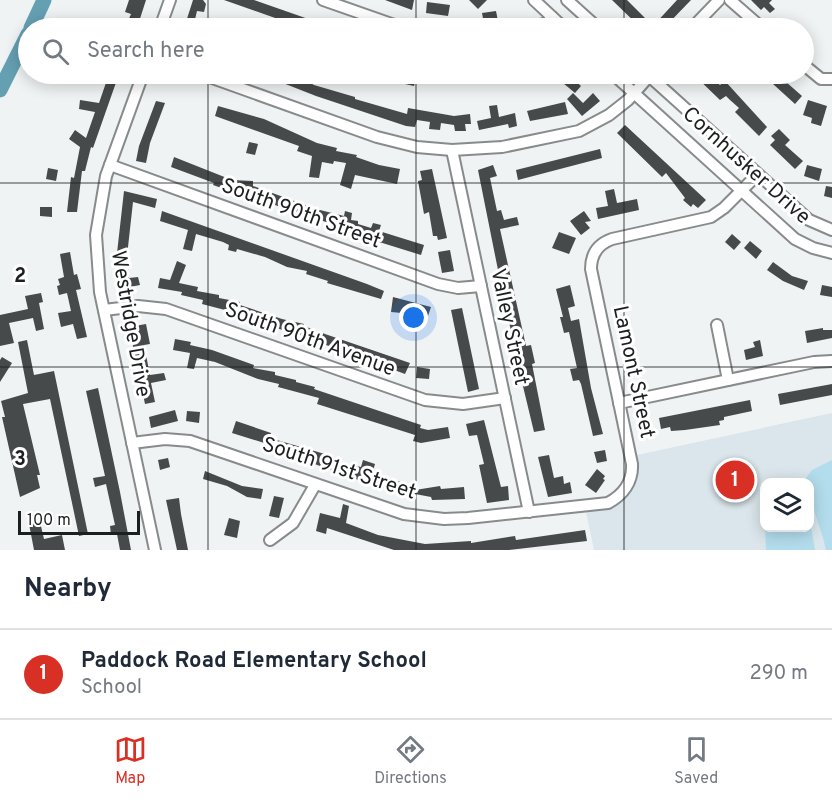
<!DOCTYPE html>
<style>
:root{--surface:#fff;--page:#f2f2f3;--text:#1f2937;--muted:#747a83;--line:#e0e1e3;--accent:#d93025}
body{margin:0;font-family:Overpass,sans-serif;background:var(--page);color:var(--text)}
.controls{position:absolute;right:18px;bottom:18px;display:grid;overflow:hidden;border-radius:12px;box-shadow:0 3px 15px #0003}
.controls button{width:54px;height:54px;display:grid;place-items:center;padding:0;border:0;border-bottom:2px solid var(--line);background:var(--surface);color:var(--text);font:30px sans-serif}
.scale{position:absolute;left:18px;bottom:15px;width:122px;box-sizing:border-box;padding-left:6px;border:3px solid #1d1e1f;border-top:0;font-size:16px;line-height:21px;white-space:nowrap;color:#1d1e1f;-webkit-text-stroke:4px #fff;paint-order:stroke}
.you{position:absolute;left:414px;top:318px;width:21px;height:21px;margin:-15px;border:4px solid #fff;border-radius:50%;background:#1a73e8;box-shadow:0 0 0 9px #1a73e833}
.badge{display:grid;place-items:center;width:39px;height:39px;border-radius:50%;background:var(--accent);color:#fff;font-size:20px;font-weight:700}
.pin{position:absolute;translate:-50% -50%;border:3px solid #fff;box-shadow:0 2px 6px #0006}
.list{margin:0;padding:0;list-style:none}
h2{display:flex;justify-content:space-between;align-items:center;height:78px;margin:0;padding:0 24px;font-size:26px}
h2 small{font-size:20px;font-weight:400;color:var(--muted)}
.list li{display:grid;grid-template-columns:39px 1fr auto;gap:18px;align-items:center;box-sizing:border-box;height:90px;padding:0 24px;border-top:2px solid var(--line)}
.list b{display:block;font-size:22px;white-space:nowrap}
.list p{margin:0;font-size:20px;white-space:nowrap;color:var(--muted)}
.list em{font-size:20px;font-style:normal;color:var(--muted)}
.icon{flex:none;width:33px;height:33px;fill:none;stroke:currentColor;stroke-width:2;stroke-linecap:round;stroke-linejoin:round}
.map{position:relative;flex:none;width:832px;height:550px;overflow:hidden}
.search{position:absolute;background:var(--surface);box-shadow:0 3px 15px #0003;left:18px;right:18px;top:18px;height:66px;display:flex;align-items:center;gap:15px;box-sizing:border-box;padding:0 21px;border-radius:33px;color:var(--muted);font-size:22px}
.sheet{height:168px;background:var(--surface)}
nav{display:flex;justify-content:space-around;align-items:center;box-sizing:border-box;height:84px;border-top:2px solid var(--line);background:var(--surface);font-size:16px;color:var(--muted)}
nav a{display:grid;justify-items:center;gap:3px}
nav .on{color:var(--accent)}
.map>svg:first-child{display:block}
</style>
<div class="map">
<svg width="832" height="550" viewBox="0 0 832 550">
<rect width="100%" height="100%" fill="#eff3f4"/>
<path fill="#dae6eb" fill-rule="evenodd" d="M832,413v137h-238l-8,-38 28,-6 17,-14 7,-14 -1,-23zM764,482h46v46h-46z"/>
<g fill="#b3ddec">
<path d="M832,460v90h-6c-5,-25 -16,-41 -16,-68h-4v-4l6,-8z"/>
<path d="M810,521l5,29h-49l-1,-22h45z"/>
</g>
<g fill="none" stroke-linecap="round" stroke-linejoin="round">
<g stroke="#659fb2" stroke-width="15">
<path d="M31,28l13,-28"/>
<path d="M0,90l28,-56"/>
</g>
</g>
<g fill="#474a4b">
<path d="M129,0h17l-9,28h-12l6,-14 -6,-2z"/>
<path d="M193,0h10l3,4 -2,8 -7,-1 -4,17h-9z"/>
<path d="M224,0h30l60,21 -3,7h-17l1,-3z"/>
<path d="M385,0h29l-2,10z"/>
<path d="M469,0h18l-9,9z"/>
<path d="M612,0h15l26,26 24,-26h14l-27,28h-23z"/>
<path d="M751,0h21l-3,3 6,6 -5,4 -6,-6 -3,3z"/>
<path d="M427,2l23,3 -2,11 -22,-3z"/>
<path d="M496,11l2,10 -14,3 -2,-11z"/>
<path d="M109,74h10l-26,74 -2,-1 -6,24h-3l-5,41h-10l4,-35 3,1 6,-31 -11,-8 6,-9 11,8 9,-26 -16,-3 1,-9 19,3z"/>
<path d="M260,74h35l19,11 41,12v2l52,15 1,-6 46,8 16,-2 1,10h-6l1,7h-11l-1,-6 -13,-2 -1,7 -11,-1 1,-7 -13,-2 -2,7 -9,-1 -90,-30z"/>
<path d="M693,74h15l12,11 5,-4 42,46 -8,9 -24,-24 4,-4 -9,-8 -4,-4 -6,4z"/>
<path d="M762,74h15l25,22 -7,8z"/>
<path d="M407,76l9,2 -2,8 -9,-2z"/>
<path d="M570,76l11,10 -6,7 -12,-10z"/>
<path d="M573,93l10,10 10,-10 7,8 -18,15 -15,-17z"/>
<path d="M808,100l19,6 -6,20 -10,-3 1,-5 -9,-3z"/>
<path d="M156,101l9,2 -15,40 -4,20 -10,-2 3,-15z"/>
<path d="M565,102l3,12 -38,7 -3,-10z"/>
<path d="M497,105l2,12 16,-4 2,13 -8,2 -1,-4 -29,6 -2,-9 14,-3 -2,-12z"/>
<path d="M218,106l46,13 53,24 20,5 -1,3 21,4 -1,2 23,8 21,4 -3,15 -42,-9 -4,14 -11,-4 6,-22 -12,-2 -1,3 -11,-2 -3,16 -10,-1 3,-21 -15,-5 2,-5 -84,-30z"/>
<path d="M625,125l81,75 -8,8 -5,-4 -2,3 -8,-7 2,-2 -19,-25 -4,4 -45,-44z"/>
<path d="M779,129l11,11 -5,5 18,16 -8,8 -25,-24 5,-5 -4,-4z"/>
<path d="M249,142l9,2 -3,11 -9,-2z"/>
<path d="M600,149l2,9 -84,22 -2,-10z"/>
<path d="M174,157l58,23 21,1v5l63,23 28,7 1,-5 7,2 -1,7 7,1v3l13,4 2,-5 8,2 -2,6 45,14 -3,10 -74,-23v-3l-90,-30 1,-4 -25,-3 -20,-7 1,-2 -43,-16z"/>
<path d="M493,165l4,11 -7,2 7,33 4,-1 3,10 13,-3 2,8 -19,4 26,117 5,-1 4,18 -3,1 13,66 -11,2 -13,-54h2l-4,-20 3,-1 -4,-14 -4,1 -10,-44 -26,-130z"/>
<path d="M807,165l15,4 -3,12 -15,-5z"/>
<path d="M48,168l10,2 -2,11 -10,-2z"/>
<path d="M432,169l15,69 -9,2 -1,-4h-4l-4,-24 -5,2 -6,-33 4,-1 -2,-9z"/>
<path d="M826,186l6,1v11l-8,-2z"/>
<path d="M614,189l3,14 20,-4 2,11 -41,9 -2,-11 12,-2 -3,-15z"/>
<path d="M124,191l33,8 -2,9 -22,-6 -6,54 2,22 9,-1 2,8 -10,2 1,6 -10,2 -4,-42z"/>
<path d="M40,207h12v10l-12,-1z"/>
<path d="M162,211l205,73 17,7 -3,8 -54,-16 1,-2 -22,-7 1,-3 -20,-4 -22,-10 -28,-8 -1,3 -8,-2 1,-5 -6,-3 -27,-8 -4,17 -9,-2 5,-19 -28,-9z"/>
<path d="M584,211l7,10 -6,1 5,6 -9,7 -11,-14z"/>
<path d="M559,232l17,6 -7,16 -17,-6z"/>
<path d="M732,234l9,8 -7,8 -9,-8z"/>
<path d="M750,241l12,10 -6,8 -12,-11z"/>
<path d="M450,250l4,21 -12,2 -4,-21z"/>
<path d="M70,252l4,23 3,-1 4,15 -5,1 11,47 -10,2 -4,-15 -12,3 -3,-14 13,-2 -4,-18 -8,2 -2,-9 3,-1 -2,-6 6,-2 -4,-23z"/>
<path d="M177,261l9,4 -7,18 19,4 -1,4 22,4v3l21,4v3l42,14 22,5v2l21,8 85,29 -5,11 -35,-13v-2l-63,-20 1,-2 -43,-12 -21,-10 -42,-11 1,-4 -22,-5 1,-3 -24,-4 2,-10 10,2z"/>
<path d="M773,262l19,14 16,5 -4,9 -21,-9 -16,-11z"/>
<path d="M570,285l5,21 -7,2 3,13 8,-2 12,69 12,46 -10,2 -12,-52 -2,-4 -6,1 -3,-12 7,-1 -8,-36 -5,1 -4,-16h3l-7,-28z"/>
<path d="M822,285l10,2v10l-12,-2z"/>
<path d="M41,293l2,9 -4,1 5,26 -8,2 -3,-13 -24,5 5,20 -14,3v-31l28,-6 -3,-13z"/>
<path d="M393,297l38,10 -3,9 -26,-7v4l-11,-1z"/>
<path d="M462,308l17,81 -11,3 -17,-82z"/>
<path d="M146,324l4,20 -6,1 6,30 14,-2 2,7 -15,3 4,19 -10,2 -16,-77z"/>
<path d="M823,328v2h9v8l-25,5 -2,-12z"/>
<path d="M175,339l16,3 -1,3 22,5 42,15 -1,3 22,4v3l21,5v2l19,5 -1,2 107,36 -1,3 8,2 20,-3 2,11 -29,5 -8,-2 2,-6 -98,-31 2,-6 -41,-11 1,-3 -21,-5 -43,-17 -18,-4 -3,11 -7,-1 3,-15 -17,-3z"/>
<path d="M27,340l7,35 20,-4 34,163 -9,2 -29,-137 -27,5 17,71h-3l3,13 -20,9 -18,-80h3l-4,-16 27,-8 -10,-51z"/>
<path d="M760,340l3,16 -17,4 -2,-10 11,-3 -2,-5z"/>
<path d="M2,357l10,6 -12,19v-22z"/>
<path d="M417,367l13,2 -1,10 -13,-1z"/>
<path d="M832,384v11l-52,10 -2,-11z"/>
<path d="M98,388l22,104 11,58h-11l-3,-16 -6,1 -1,-9 5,-1 -9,-41 -11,3 -2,-9 12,-2 -19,-85z"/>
<path d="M750,400l2,11 -28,6v3l-5,1 1,4 -35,5 -14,1 -1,-4 -9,2 -2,-11z"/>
<path d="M175,410l3,11 -27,7 -2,-11z"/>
<path d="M187,411l13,1 -1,11 -13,-2z"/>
<path d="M484,420l17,67 7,-1 1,14 -22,3 -8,-38 5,-1 -7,-29 -8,1 -3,-12z"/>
<path d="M236,421l35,12 -1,5 65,19 -1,4 27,6 2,-7 12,4 -2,7 4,1 -1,3 39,11v4l25,-4 1,3 23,-2 1,12 -33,1 -1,-3 -53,-10 -102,-37 1,-3 -45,-14z"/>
<path d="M605,450l2,11 -10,2 -3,-11z"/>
<path d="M549,455l5,23 9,-2 1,8 6,-2 2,11 -24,4 -10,-40z"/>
<path d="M168,458l2,9 -10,3 -2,-10z"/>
<path d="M597,469l8,7 -2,3 2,1 -9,13 -11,-8z"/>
<path d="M205,471l37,15 21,3 -2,10 -14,-2 -20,-11 -24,-7z"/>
<path d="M274,496l10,2 -5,20 -10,-2z"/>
<path d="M179,498l2,16 7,36h-11l-11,-50z"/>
<path d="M343,504l6,2 -3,17 32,12 47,9 46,-3v2l44,-7 1,4 69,-10 2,11 -78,9h-115l-67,-22 -1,6 -10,-3 4,-18 20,5z"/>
<path d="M229,518l11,3 -3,17 -13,-3z"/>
<path d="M40,522l4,17 18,-4 3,15h-31l-5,-26z"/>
</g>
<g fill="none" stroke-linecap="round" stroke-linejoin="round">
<defs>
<g id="minor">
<path d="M323,0l80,28"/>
<path d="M534,0l30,28"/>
<path d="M567,0l31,28"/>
<path d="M730,0l32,28"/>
<path d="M160,28l10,-28"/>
<path d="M530,28l17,-5 5,-6"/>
<path d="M692,28l27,-28"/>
<path d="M804,65l17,14h11"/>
<path d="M143,74l-37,102 -10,59 4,57 55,258"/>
<path d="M201,74l176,63 40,10 35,3 50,-3 77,-16 30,-16 19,-15 23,-26"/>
<path d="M613,74l182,165 18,9 19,5"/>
<path d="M647,74l162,146 23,10"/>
<path d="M452,150l77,362"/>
<path d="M110,165l328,119 20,4 23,-2"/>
<path d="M104,310l34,-4 28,3 259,91 38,4 42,-6"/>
<path d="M717,325l11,55"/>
<path d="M619,403l195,-41 18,-1"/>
<path d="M132,443l33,-4 25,2 214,73 40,5 24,-1 140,-15c15,-8 25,-21 24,-39l-41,-195c0,-15 7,-25 21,-30l99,-22 13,-9 34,-34"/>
<path d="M270,540l23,-17 22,-38"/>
</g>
</defs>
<use href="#minor" stroke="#888b8c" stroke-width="14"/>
<use href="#minor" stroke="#fff" stroke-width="10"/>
</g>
<path fill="none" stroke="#1d1e1f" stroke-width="1.5" stroke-opacity="0.55" d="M208,0v28M416,0v28M624,0v28M208,74v476M416,74v476M624,74v476M0,183h832M0,367h832"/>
<g text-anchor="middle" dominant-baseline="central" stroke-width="6" stroke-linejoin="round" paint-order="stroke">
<g font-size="21" fill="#1d1e1f" stroke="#fff">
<text transform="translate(746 166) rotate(42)">Cornhusker Drive</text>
<text transform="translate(301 214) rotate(20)">South 90th Street</text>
<text transform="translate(130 324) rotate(80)">Westridge Drive</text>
<text transform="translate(509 327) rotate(78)">Valley Street</text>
<text transform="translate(310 340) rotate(20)">South 90th Avenue</text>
<text transform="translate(633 372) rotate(78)">Lamont Street</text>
<text transform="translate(339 469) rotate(18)">South 91st Street</text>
</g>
</g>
<g font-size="20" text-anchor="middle" font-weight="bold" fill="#1d1e1f" stroke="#fff" stroke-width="6" stroke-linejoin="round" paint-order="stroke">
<text x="20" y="282">2</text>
<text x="20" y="465">3</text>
</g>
</svg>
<div class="controls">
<button><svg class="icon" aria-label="layers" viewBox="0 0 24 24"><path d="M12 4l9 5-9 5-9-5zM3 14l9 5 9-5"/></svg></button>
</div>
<div class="scale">100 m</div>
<div class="you"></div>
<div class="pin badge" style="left:735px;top:480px">1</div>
<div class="search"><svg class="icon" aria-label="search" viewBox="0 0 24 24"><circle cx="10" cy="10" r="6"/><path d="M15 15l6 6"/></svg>Search here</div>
</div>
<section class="sheet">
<h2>Nearby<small></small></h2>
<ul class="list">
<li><span class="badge">1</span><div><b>Paddock Road Elementary School</b><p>School</p></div><em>290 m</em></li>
</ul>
</section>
<nav>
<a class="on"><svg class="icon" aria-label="map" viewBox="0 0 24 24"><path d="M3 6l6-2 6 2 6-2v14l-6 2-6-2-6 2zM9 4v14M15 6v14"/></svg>Map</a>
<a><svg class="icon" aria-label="directions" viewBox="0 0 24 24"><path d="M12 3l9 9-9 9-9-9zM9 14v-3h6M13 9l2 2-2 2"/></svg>Directions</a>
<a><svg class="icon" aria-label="saved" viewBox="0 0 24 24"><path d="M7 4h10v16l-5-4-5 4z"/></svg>Saved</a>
</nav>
